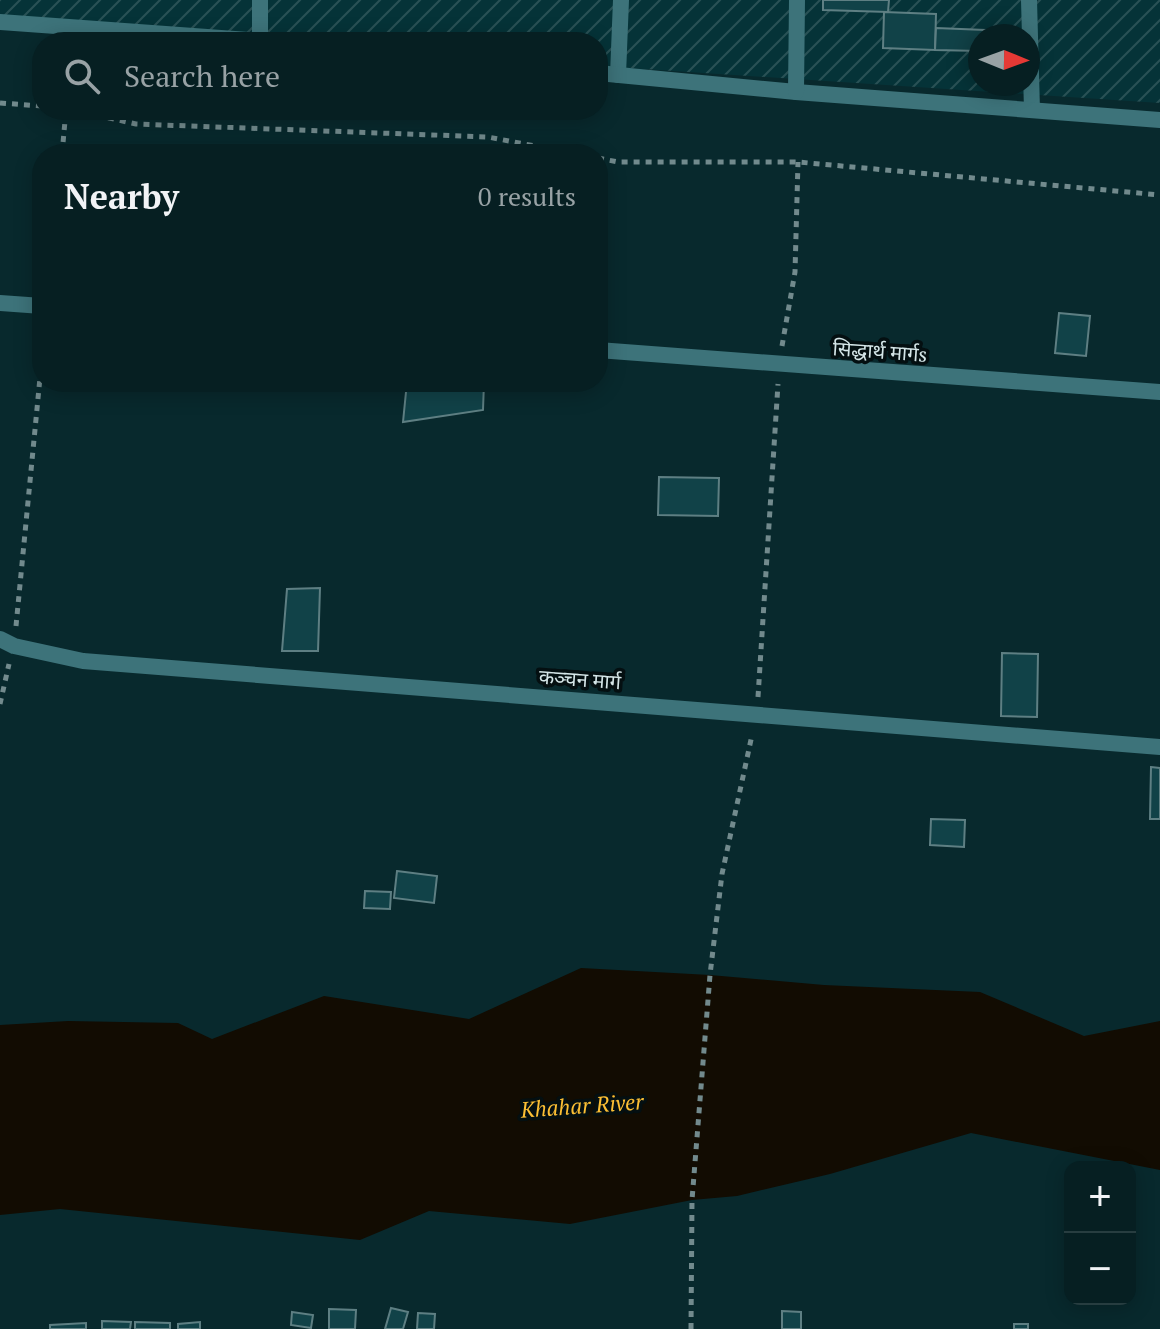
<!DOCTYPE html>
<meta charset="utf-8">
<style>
:root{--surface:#061f22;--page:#142c2f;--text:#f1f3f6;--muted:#98a2a5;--line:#273d40}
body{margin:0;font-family:"PT Serif","Noto Sans Devanagari",serif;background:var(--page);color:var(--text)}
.controls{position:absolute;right:24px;bottom:24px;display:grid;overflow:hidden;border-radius:16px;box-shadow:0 4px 20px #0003}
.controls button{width:72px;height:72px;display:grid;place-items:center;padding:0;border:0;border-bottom:2px solid var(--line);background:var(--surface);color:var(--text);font:40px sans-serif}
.compass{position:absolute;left:968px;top:24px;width:72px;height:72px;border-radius:50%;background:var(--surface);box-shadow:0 4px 20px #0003;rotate:91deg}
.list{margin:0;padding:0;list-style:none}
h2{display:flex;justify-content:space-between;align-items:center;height:104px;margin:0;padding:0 32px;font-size:34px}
h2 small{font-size:26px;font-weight:400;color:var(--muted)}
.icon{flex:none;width:44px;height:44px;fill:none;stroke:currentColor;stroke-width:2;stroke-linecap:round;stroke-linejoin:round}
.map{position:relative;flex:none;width:1160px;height:1329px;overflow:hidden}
.search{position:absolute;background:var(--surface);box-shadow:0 4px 20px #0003;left:32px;top:32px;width:576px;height:88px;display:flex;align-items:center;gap:20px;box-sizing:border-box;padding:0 28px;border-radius:32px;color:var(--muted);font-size:30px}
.panel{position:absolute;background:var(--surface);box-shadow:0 4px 20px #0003;left:32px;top:144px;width:576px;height:248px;border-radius:32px}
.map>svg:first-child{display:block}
</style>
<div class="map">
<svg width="1160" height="1329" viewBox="0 0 1160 1329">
<defs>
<pattern id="industrial-furrows" width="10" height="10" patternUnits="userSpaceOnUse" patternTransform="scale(2)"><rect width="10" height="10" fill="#053338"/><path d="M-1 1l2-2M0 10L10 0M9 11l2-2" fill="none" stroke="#295155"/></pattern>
</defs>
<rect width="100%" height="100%" fill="#08292d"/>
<path fill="url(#industrial-furrows)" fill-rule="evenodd" d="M0,0h1160v103l-562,-37v-24h-370l-228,-15zM980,36h48v48h-48z"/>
<path fill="#120c02" d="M581,968l129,7 114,10 156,7 104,44 76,-15v149l-189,-37 -141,41 -93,22 -45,4 -122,24 -141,-13 -69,29 -300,-31 -60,6v-190l68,-4 110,2 34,16 112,-43 145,23z"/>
<g fill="#114248" stroke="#5e7f83" stroke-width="2">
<path d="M823,0h66l-1,12 -65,-2z"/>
<path d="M884,12l52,2 -1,36 -52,-2z"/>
<path d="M936,28l49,2v6h-5v15l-45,-1z"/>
<path d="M1059,313l31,3 -4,40 -31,-3z"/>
<path d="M407,382h77l-1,28 -80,12z"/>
<path d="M659,477l60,1 -1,38 -60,-1z"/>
<path d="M320,588l-2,63h-36l5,-62z"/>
<path d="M1002,653l36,1 -1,63 -36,-1z"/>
<path d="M1151,767l9,1v51h-10z"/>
<path d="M931,819l34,1 -1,27 -34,-2z"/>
<path d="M397,871l40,5 -3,27 -40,-5z"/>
<path d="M365,891l26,1 -1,17 -26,-1z"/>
<path d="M391,1308l17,4 -5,17h-18z"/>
<path d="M329,1309l27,1 -1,19h-26z"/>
<path d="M782,1311l19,1v17h-19z"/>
<path d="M292,1312l21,3 -2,13 -20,-3z"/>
<path d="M418,1313l17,1 -1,15h-17z"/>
<path d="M102,1321l29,1 -1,7h-28z"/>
<path d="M135,1322l35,1v6h-35z"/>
<path d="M200,1322v7h-22v-5z"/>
<path d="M86,1323v6h-36v-4z"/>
<rect x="1014" y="1324" width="14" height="5"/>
</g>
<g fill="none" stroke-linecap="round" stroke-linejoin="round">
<g stroke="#728a8d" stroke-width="5" stroke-dasharray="6 6" stroke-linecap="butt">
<path d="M0,103l42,3"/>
<path d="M73,110l63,14 352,13 89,17"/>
<path d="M62,154l4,-44"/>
<path d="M598,158l20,4h180l362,33"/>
<path d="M782,346l13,-74 3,-110"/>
<path d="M16,626l26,-269"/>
<path d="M758,697l20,-313"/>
<path d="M0,704l9,-40"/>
<path d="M691,1329l1,-129 18,-225 12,-101 30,-139"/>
</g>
<g stroke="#3d737a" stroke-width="16">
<path d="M260,0v40"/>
<path d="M1029,0l3,110"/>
<path d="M618,75l3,-75"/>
</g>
<g stroke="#3d737a" stroke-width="16">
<path d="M0,22l278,20"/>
<path d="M598,73l198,19 364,28"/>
<path d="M796,92l1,-92"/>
<path d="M0,303l42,3"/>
<path d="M598,350l562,42"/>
<path d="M0,639l14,7 69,15 1077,86"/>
</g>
</g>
<g text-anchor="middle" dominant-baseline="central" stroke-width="7" stroke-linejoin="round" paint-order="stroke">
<g font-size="20" fill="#d5e6e8" stroke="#040f11">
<text transform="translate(880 351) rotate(4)">सिद्धार्थ मार्गs</text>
<text transform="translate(580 679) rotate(4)">कञ्चन मार्ग</text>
</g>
<g font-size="22" font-style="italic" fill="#fcbf34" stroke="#040f11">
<text transform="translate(582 1105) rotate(-4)">Khahar River</text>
</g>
</g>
</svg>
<div class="controls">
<button>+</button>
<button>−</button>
</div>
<svg class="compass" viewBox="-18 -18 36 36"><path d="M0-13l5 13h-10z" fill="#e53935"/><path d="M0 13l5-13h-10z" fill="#98a2a5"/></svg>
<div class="search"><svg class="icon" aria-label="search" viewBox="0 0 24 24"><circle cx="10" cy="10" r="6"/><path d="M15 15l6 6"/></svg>Search here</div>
<section class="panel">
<h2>Nearby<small>0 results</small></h2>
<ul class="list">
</ul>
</section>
</div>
